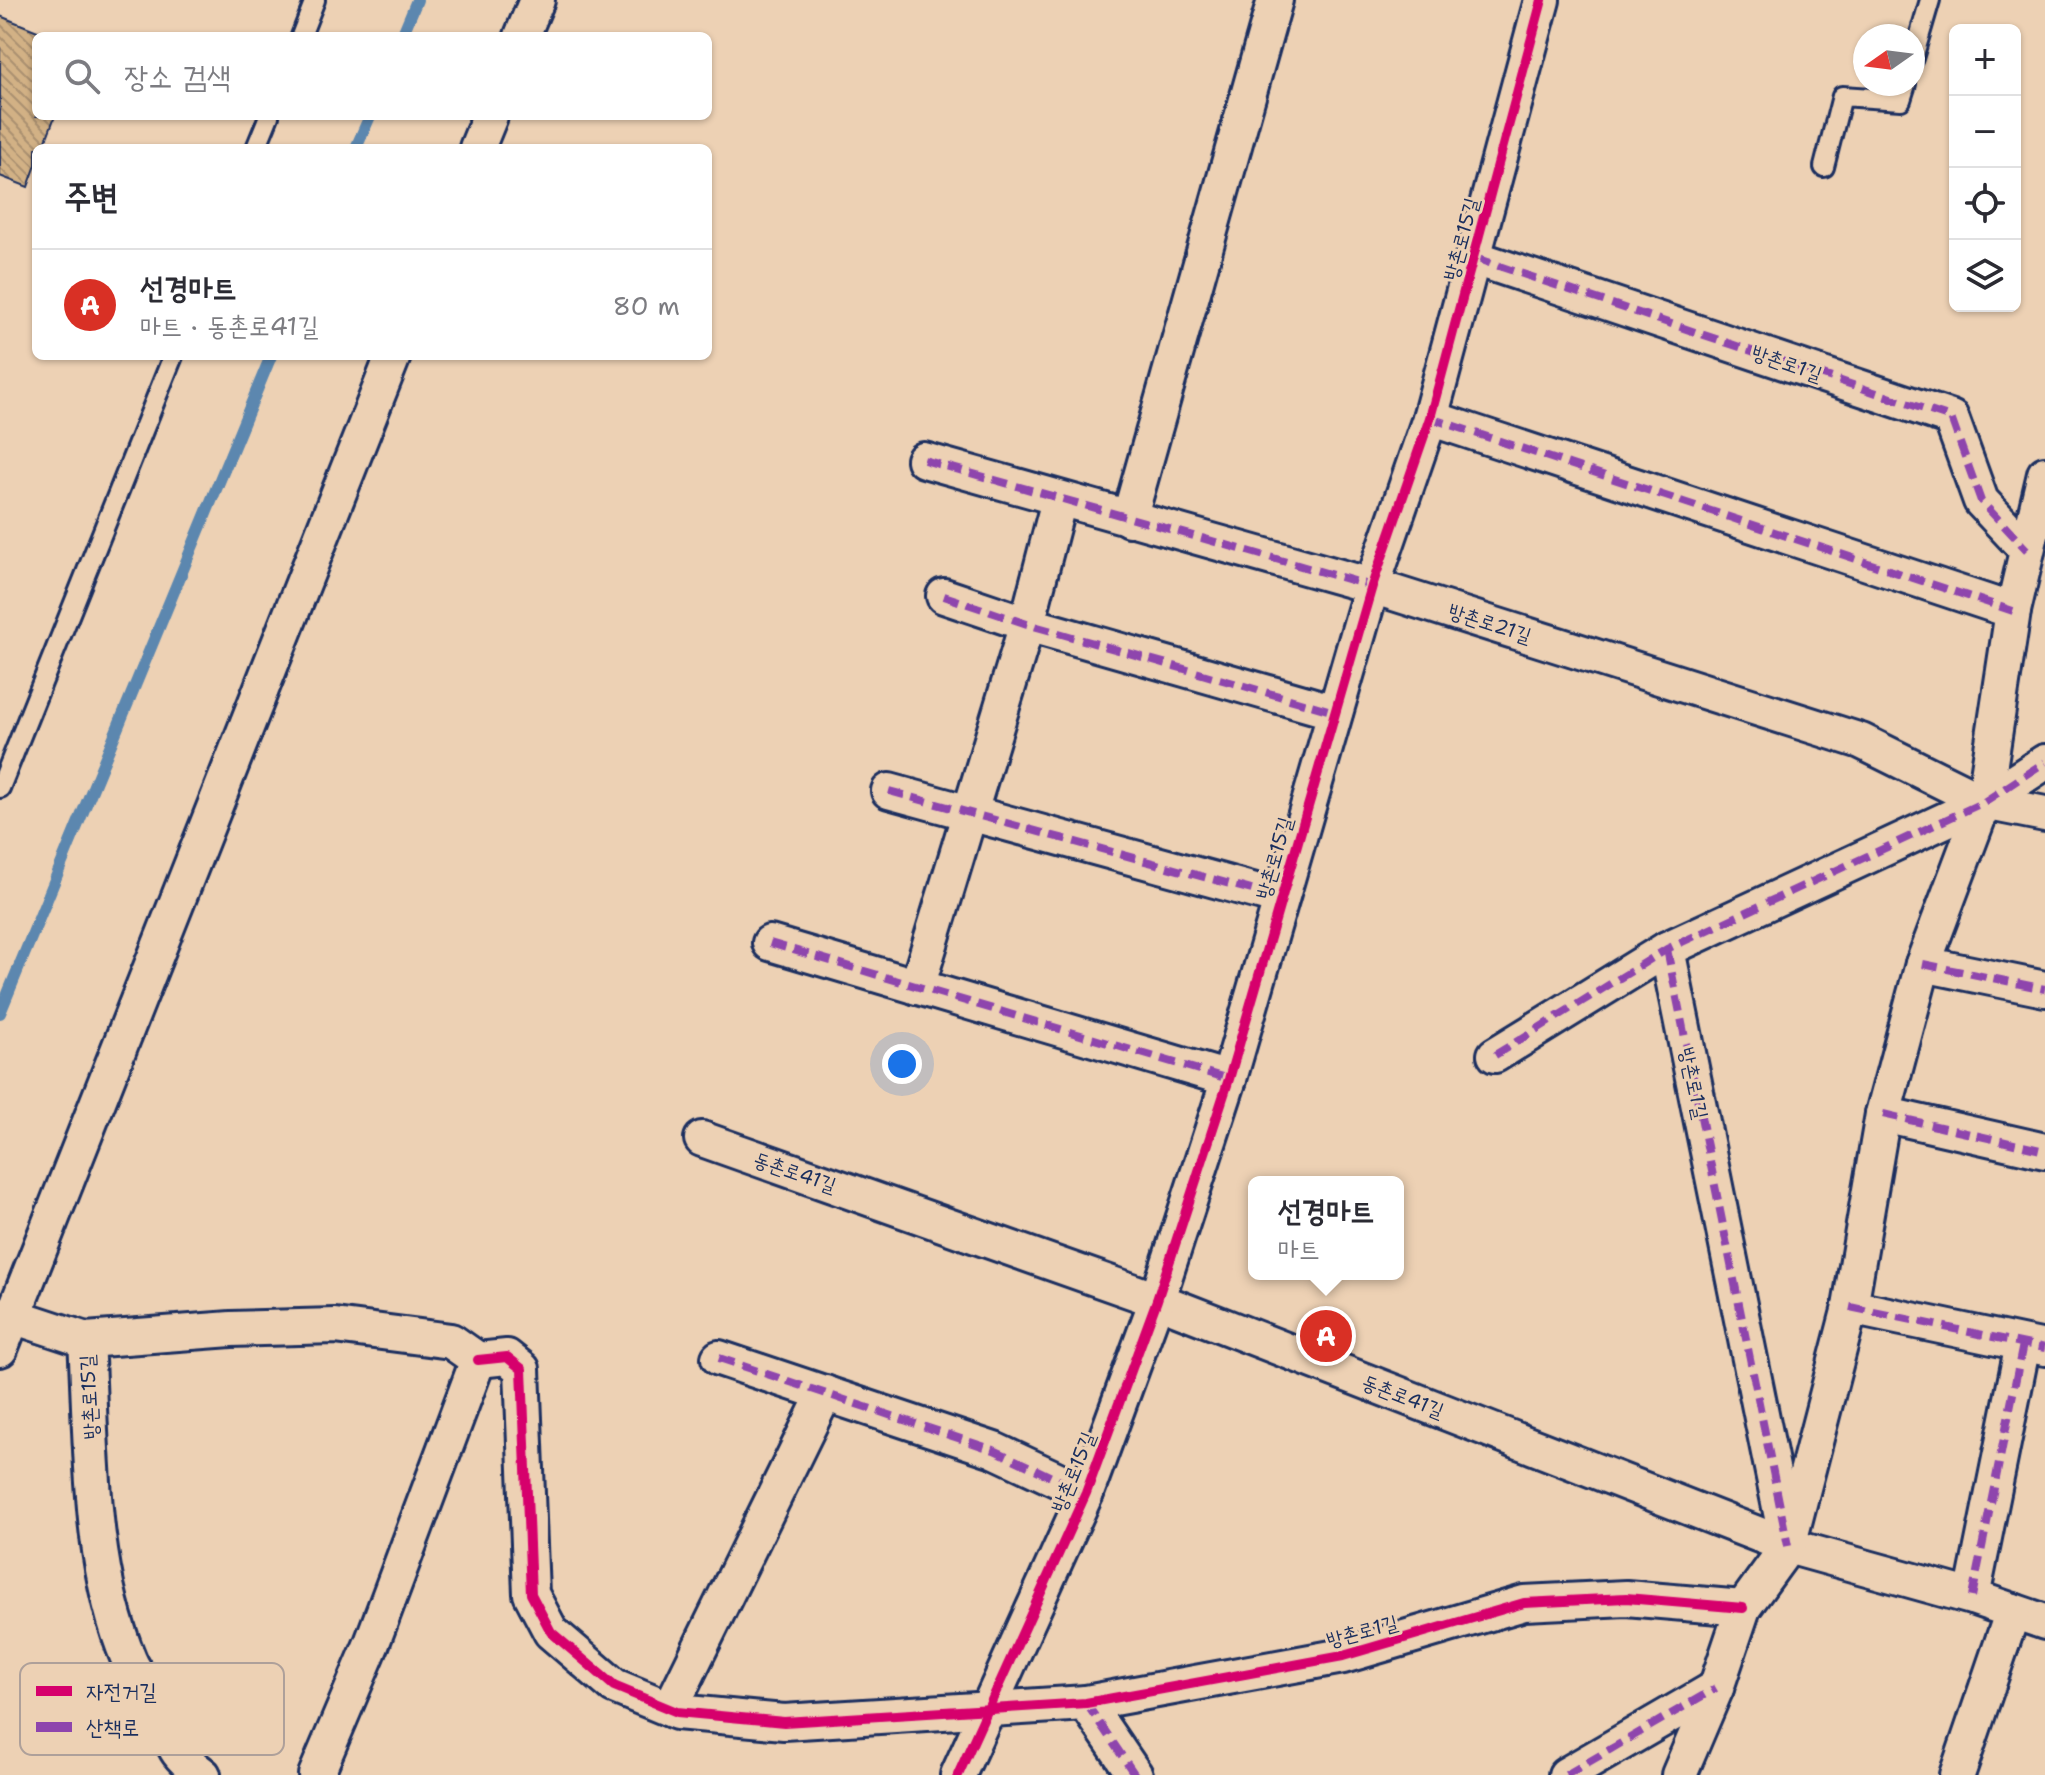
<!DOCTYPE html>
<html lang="ko">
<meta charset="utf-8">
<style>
:root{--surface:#fff;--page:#f2f2f3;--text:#2b2b33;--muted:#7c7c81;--line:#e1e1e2;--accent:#d93025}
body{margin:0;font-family:"Shantell Sans","Poor Story",sans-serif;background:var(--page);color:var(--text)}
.controls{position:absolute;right:24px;top:24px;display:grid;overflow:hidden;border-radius:12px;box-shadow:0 2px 6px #0004}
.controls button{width:72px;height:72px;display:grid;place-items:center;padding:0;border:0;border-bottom:2px solid var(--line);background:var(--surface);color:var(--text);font:40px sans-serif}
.compass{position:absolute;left:1853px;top:24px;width:72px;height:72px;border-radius:50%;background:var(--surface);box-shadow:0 2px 6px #0004;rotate:256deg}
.you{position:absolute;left:902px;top:1064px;width:28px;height:28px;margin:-20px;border:6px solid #fff;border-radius:50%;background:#1a73e8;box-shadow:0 0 0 12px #1a73e833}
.badge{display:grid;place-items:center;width:52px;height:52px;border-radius:50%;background:var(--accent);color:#fff;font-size:26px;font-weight:700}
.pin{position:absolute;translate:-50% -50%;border:4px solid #fff;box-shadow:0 2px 8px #0006}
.popup{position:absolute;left:1248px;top:1176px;width:156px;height:104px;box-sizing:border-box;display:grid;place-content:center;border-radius:12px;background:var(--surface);filter:drop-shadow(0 2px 6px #0005);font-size:26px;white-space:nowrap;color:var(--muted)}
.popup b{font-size:30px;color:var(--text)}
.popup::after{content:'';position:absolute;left:50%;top:100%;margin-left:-16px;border:16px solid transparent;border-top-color:var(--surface)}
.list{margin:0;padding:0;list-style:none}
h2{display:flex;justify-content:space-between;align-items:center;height:104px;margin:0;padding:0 32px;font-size:34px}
h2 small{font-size:26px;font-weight:400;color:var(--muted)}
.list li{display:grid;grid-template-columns:52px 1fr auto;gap:24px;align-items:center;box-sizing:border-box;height:112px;padding:0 32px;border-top:2px solid var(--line)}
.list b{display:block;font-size:30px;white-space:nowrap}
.list p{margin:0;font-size:26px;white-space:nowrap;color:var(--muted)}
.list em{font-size:26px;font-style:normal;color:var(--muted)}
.icon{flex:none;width:44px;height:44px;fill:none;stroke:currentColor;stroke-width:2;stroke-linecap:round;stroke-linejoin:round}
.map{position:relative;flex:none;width:2045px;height:1775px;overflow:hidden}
.search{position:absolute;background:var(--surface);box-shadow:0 2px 6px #0004;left:32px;top:32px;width:680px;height:88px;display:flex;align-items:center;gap:20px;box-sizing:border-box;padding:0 28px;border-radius:12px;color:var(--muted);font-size:30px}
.panel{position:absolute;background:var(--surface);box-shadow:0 2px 6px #0004;left:32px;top:144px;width:680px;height:216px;border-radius:12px}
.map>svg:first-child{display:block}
</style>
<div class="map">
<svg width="2045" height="1775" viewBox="0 0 2045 1775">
<defs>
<pattern id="building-back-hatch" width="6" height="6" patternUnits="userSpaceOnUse" patternTransform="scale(2)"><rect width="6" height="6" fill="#d2b185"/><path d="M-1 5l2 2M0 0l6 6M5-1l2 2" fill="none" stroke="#aa9070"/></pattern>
</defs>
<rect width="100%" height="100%" fill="#edd1b4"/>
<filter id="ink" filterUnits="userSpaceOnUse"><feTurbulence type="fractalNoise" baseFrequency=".0125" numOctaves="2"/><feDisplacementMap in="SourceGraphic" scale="16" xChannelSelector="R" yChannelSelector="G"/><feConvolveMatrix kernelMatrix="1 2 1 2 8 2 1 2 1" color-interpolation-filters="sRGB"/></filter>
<g filter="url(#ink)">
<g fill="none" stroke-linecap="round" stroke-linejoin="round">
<g stroke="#5b87af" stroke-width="12">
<path d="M402,36l15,-36"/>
<path d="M356,148l14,-32"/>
<path d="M0,1013l271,-657"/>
</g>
</g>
<path fill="url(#building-back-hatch)" stroke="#1b2f5e" stroke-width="2" d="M0,16l50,20h-14v80h19l-12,32h-7v17l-8,22 -28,-11z"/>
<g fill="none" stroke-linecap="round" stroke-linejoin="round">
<defs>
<g id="lane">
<path d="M301,36l14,-36"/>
<path d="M1913,58l17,-58"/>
<path d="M256,148l13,-32"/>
<path d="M1824,167l18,-71 59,4 5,-16"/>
<path d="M0,788l173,-432"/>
</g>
<g id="street">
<path d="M522,36l15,-36"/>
<path d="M477,148l13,-32"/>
<path d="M1475,258l476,160 30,83 46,49"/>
<path d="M1430,418l583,193"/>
<path d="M924,460l448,126 489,155 123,61 61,12"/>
<path d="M1129,519l146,-519"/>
<path d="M944,596l83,28 308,88"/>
<path d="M889,791l392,107"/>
<path d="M770,943l459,136"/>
<path d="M1667,949l119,588"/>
<path d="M1923,964l122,25"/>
<path d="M917,987l110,-363 32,-124"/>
<path d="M1495,1055l172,-106 317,-147 61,-40"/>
<path d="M1883,1114l162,37"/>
<path d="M702,1139l455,161 631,246 184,51 73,25"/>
<path d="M1850,1307l195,41"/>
<path d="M13,1316l73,24"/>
<path d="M0,1349l393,-993"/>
<path d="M719,1358l275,92 92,43"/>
<path d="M478,1360l29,-3 15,12 9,225 20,38 63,54 63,26 107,10 302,-19 257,-47 181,-53 102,-5 117,10"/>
<path d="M1972,1597l51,-253"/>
<path d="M1086,1703l49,72"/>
<path d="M670,1709l155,-316"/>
<path d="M203,1775c-37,-28 -26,-31 -45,-69 -8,-16 -22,-29 -29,-46 -41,-96 -37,-218 -43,-320l145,-11 104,-3 116,15 27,19 -106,283 -56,132"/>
<path d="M958,1775l128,-282 71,-193 72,-221 143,-493 58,-168 112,-418"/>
<path d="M1566,1775l150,-87"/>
<path d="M1679,1775l37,-87 27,-80 45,-62 62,-239 33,-193 40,-150 61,-162 29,-191 32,-137"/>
<path d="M1957,1775l56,-164"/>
</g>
</defs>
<use href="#lane" stroke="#1b2f5e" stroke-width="24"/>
<use href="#street" stroke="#1b2f5e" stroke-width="40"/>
<use href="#lane" stroke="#edd1b4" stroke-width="18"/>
<use href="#street" stroke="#edd1b4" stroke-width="34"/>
<g stroke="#8e44ad" stroke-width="8" stroke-dasharray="16 8" stroke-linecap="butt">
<path d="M1475,258l476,160 30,83 46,49"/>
<path d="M1430,418l583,193"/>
<path d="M924,460l448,126"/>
<path d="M944,596l83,28 308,88"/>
<path d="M889,791l392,107"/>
<path d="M770,943l459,136"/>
<path d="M1667,949l121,597"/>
<path d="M1923,964l122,25"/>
<path d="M1495,1055l172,-106 317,-147 61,-40"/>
<path d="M1883,1114l162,37"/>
<path d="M1850,1307l195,41"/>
<path d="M719,1358l275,92 92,43"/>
<path d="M1972,1597l51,-253"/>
<path d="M1086,1703l49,72"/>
<path d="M1566,1775l150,-87"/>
</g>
<defs>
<g id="cycleway">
<path d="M478,1360l29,-3 15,12 9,225 20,38 63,54 63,26 107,10 302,-19 257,-47 181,-53 102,-5 117,10"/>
<path d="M958,1775l128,-282 71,-193 72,-221 143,-493 58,-168 112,-418"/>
</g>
</defs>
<use href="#cycleway" stroke="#edd1b4" stroke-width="15"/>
<use href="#cycleway" stroke="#d6006c" stroke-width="10"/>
</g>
</g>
<g text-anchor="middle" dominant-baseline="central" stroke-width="6" stroke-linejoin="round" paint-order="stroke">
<g font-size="20" fill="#1b2f5e" stroke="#edd1b4">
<text transform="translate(1461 239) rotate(-75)">방촌로15길</text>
<text transform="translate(1787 363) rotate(19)">방촌로1길</text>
<text transform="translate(1490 623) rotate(18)">방촌로21길</text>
<text transform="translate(1274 858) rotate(-74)">방촌로15길</text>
<text transform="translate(1694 1083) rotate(78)">방촌로1길</text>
<text transform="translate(795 1172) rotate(19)">동촌로41길</text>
<text transform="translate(1403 1396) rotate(21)">동촌로41길</text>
<text transform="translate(89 1397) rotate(-93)">방촌로15길</text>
<text transform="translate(1073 1472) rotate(-68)">방촌로15길</text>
<text transform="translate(1362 1631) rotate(-15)">방촌로1길</text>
</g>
</g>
<rect x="20" y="1663" width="264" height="92" rx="12" fill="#edd1b4" stroke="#aea09a" stroke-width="2"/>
<rect x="36" y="1686" width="36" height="10" fill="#d6006c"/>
<rect x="36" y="1722" width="36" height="10" fill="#8e44ad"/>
<g font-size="22" fill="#1b2f5e">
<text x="86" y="1699">자전거길</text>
<text x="86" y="1735">산책로</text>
</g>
</svg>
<div class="controls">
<button>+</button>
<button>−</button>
<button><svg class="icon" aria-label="locate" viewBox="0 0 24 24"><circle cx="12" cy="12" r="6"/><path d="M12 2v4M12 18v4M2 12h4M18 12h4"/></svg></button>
<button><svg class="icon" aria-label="layers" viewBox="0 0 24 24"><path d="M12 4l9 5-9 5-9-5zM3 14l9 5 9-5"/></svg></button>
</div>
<svg class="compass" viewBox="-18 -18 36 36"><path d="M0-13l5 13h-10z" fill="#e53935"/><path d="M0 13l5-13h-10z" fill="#7c7c81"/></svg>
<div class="you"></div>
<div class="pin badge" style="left:1326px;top:1336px">A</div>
<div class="popup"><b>선경마트</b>마트</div>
<div class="search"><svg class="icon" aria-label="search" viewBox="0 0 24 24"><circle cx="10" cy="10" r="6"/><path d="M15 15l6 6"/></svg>장소 검색</div>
<section class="panel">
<h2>주변<small></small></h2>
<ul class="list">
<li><span class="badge">A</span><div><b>선경마트</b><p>마트 · 동촌로41길</p></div><em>80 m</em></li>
</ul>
</section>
</div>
